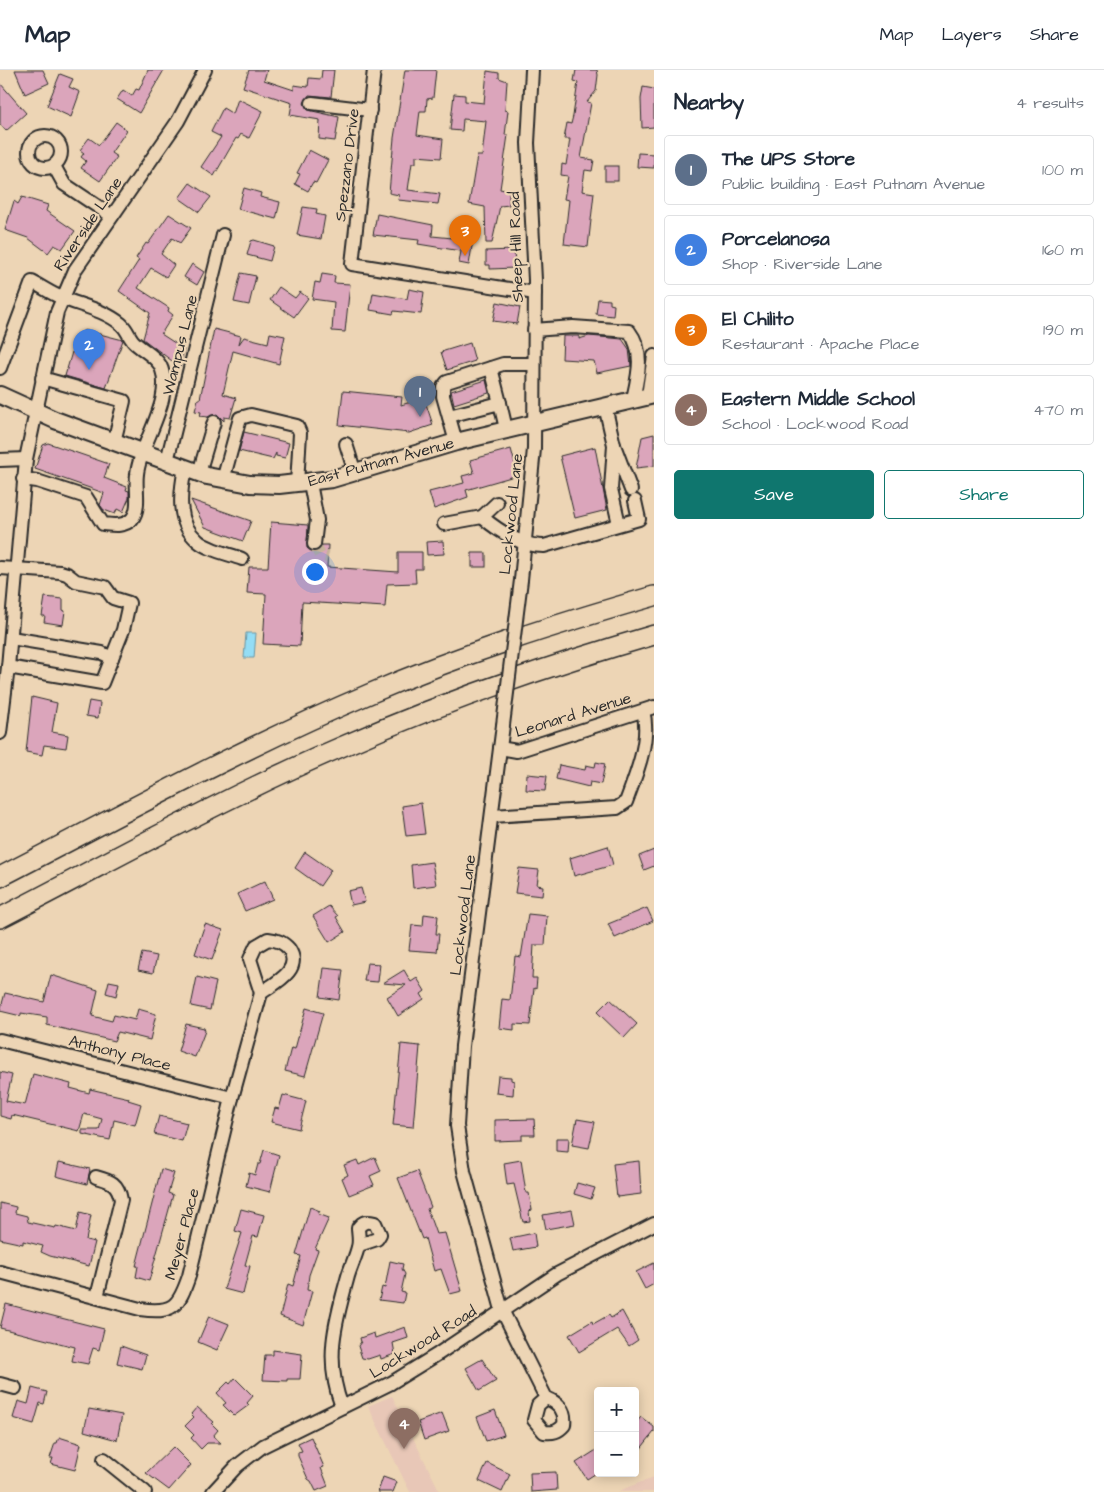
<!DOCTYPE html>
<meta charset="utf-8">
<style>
:root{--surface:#fff;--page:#f6f6f7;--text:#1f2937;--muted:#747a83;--line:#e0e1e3;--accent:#0f766e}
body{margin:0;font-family:"Architects Daughter",sans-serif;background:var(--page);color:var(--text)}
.controls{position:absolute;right:15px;bottom:15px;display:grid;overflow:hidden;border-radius:5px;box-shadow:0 2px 12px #0003}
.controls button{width:45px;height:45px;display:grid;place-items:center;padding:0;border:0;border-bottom:1px solid var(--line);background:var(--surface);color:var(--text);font:25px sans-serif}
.you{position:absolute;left:314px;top:501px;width:18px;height:18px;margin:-12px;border:4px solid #fff;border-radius:50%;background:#1a73e8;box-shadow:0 0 0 8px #1a73e833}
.badge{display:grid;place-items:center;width:32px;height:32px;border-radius:50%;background:var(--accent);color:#fff;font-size:16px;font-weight:700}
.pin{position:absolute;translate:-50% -41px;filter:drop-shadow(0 1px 2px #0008)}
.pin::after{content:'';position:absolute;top:26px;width:18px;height:15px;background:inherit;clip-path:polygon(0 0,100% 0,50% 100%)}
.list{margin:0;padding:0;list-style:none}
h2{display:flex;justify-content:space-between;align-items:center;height:65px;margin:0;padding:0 20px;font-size:21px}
h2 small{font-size:16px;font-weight:400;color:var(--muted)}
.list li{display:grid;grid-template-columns:32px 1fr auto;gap:15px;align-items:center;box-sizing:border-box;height:70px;margin:0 10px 10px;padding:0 10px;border:1px solid var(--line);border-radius:5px}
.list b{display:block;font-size:19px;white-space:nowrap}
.list p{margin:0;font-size:16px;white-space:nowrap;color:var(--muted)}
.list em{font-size:16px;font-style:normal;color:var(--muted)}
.actions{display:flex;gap:10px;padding:15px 20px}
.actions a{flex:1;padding:11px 0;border:1px solid var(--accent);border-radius:5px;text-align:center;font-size:18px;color:var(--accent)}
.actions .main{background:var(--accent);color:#fff}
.map{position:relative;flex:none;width:654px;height:1422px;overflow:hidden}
header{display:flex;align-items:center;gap:30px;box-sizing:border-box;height:70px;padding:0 25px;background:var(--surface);border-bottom:1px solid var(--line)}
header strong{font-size:24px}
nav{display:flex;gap:28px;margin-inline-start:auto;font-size:18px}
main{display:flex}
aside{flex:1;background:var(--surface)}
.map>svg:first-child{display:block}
</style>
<header>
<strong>Map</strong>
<nav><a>Map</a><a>Layers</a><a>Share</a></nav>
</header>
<main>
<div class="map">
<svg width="654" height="1422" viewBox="0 0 654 1422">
<rect width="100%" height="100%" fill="#edd5b5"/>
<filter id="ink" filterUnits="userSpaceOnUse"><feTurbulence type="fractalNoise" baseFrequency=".02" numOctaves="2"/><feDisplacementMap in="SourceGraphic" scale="10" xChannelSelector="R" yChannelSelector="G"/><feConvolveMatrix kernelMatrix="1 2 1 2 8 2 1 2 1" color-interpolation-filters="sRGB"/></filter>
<g filter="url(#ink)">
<g fill="#e8c7b7">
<path d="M392,1326l48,96h-30l-42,-86z"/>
<path d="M654,1407v15h-38z"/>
</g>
<path fill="#94ddf5" stroke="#6a96a4" d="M246,563h10l-2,25h-10z"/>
<g fill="#dba5bb" stroke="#2b2b2b">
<path d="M15,0h28l6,13 -24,11z"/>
<path d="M148,0h16l-25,43 -22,-14 6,-9 9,6 4,-7 3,1z"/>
<path d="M249,0h18l-3,10 30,10v-5l14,2 1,-9 12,1 1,-9h12l-3,27 -22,-2 -5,8 4,7 31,7 -4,24 -16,-2 1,-19 -30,-5 2,-12 -49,-16z"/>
<path d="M405,0h31l-3,28 -6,1 -1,12h-6l-3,24 26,4 -2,19 -25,-2v7h-4l-4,27 32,4 -2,10 -40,-4 1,-5 -10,-2 5,-55z"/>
<path d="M576,0h21l1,5 -2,16 -9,11 4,1 -10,55 13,2 -2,11 -7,-1 -3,21 12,2 -6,54 -24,-3 5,-44 -5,-1 4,-23 -7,-1 1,-11 4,1 4,-26h-6l3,-16 4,1 2,-8 5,-34 -4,-1z"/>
<path d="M487,1l12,2v5l8,3 -2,29 3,1 -3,24h3l-8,54 9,2v14l-9,1 -8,37h-6l-1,-36 -16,-3 8,-48h5l4,-35 -23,-2 -1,12 -12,-1 4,-36 11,1v6l19,2z"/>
<path d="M60,4l13,5 -4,8 11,5 -9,25 -24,-11z"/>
<path d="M0,13l26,30 -20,18 -6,-7z"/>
<path d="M643,17l11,2v38l-12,1 -1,-29z"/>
<path d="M238,29l25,12 -14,27 -8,-4 -3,5 -2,-1 -22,38 -13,-9 20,-30 -10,-5 12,-24 10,6z"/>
<path d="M116,52l11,8 -16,23 6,4 -17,24 -19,-13 5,-7 -5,-4 3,-4 -4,-3 9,-12 10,7z"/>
<path d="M309,80l19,10 -12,23 -3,-1 -5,9 -13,-7 5,-10 -3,-1z"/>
<path d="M638,83l16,1v14l-17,-1z"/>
<rect x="605" y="96" width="13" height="15"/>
<path d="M190,113l21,14 -12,15 -20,-14z"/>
<path d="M244,118l17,5 -1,4 20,5 -4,17 -38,-10z"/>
<path d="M22,127l26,8 -2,6 29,20 -13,18 -8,-4 -6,8 -20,-15 -23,-8 9,-29 4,3z"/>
<path d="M303,137l14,2 -1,5 9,2 -4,23 -24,-4z"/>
<path d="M169,144l22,14 -11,15 -8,-5 -11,16 13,11 -8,12 -15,-9 -13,20 31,20 -1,3 5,4 -12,19 23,15 -4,18 -37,-28 7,-26 -31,-22 20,-31 -3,-2 10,-15 2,1z"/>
<path d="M377,144l56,11 -1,11 41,4 -4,25 -10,-2 2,-12 -43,-7 1,-4 -46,-5z"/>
<path d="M254,170l20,6 -4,15 -23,-6 4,-14z"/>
<path d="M514,180l1,18 -25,1v-4h-4v-14z"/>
<path d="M192,194l12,8 -7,13 -13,-8z"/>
<path d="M241,203l15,3 -7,29 -15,-3z"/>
<path d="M322,204l13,2 -1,7 16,1 -5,48 -13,-1 2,-29 -22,-3 3,-17 5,1z"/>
<path d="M279,217l16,11 5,-6 8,6 -14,19 -24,-17z"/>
<path d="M409,219l15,3 -3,22 -27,-3 -1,3 -23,-4 3,-17 34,6z"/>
<path d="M598,229l12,1v4l4,1 -1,11 -17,-2z"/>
<path d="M497,232l23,5 -3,17 -24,-3z"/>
<path d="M214,259l27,7 -2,8 5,-7 24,6 2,-10 15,3 -6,28 -46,-13 -10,43 13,4 -6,20 -6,-1v4l-7,-7 -9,3 -8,-1 1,-4 -6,-1 3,-12h2z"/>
<path d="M84,260l39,10 -17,48 -41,-12 7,-24 6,2z"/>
<path d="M563,266h16v3l10,-3 33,3 7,10 2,17 -34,7 -3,-12 -32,-2z"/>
<path d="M470,273l5,18 -28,9 -6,-18z"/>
<path d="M486,310l3,13 -35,11 -3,-13z"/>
<path d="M343,321l59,6 -1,8 23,-7 9,27 -24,8 -70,-8z"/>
<path d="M244,362l45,11 -4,15 -9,-2v-3l-3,6 -34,-8z"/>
<path d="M654,364v32l-18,2 6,-31z"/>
<path d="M48,373l61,21 -5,14 23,9 -1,3 3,1v7l-6,14 -6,-3 -2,5 -11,-4 -4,-5 4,-12 -69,-24 8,-24z"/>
<path d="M595,377l12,63 -32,8 -15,-62z"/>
<path d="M511,379l7,26 -52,15 2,7 -34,12 -5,-17 35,-9 -2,-7 12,-3 -4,-13z"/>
<path d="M191,430l60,21 -8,20 -38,-14z"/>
<path d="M271,452l37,3 -1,23 6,4 7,-3 2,-4h6l-1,22 71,5v-20h24v17h-7l1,14 -29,1 -2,23 -83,-5 -2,44 -37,-2 3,-50 -19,-1 2,-26h19z"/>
<path d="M443,471l1,13 -17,1 -1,-13z"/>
<rect x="472" y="483" width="14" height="14"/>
<path d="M45,527l18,2v11l2,1 -2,14 -19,-3 1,-6h-3z"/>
<path d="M32,627l25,6 -5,29 16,3 -2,13 -22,-3 -2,10 -16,-3z"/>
<path d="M89,631l11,2 -2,15 -12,-2z"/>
<path d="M596,692l9,2 -4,20 -11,-2 -1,5 -33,-8 3,-14 26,5 1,-5 9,2z"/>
<path d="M527,704l20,2 -2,15 -19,-1z"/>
<path d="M421,733l4,31 -19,2 -4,-30z"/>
<path d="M608,776l5,19 -39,11 -4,-18z"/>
<path d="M654,780v16l-10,4 -5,-14z"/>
<path d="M305,782l26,18 -11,16 -25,-18z"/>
<path d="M432,792l4,23 -23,3 -2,-23z"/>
<path d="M519,798l20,2 -2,15 6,1 -1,10 -27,-3z"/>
<path d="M265,811l8,18 -28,12 -8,-17z"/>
<path d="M361,818l4,14 -14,3 -3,-14z"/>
<path d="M329,836l9,10 -2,1 9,15 -16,10 -16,-26z"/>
<path d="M647,838l6,13 -38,17 -7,-14z"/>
<path d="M424,844l14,2 -2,18h3l-2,18 -28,-2 3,-25 11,1z"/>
<path d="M528,844l19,2 -2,29h-11l-2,33h5l-1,11 -2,-1 -4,37 -16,-1v6l-15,-2 3,-29 8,1 5,-44 6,1z"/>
<path d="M205,854l18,6 -11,30 -17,-6z"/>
<path d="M142,883l15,3 -4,17 -15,-3z"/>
<path d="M367,893l13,1 -2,18 -14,-1z"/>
<path d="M324,898l19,2 -4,30 -19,-3z"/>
<path d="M404,900l7,12 6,-4 8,13 -4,3 3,5 -26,17 -11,-19 19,-12 -23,-2z"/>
<path d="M51,905l47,15 -6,26 20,5 2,-6 21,5 3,-11 18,5 -6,26 -32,-8 -4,9 -67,-16v-8l-26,-4v3l-21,-5 5,-18 39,9z"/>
<path d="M197,907l19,5 -6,28 -19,-4z"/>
<path d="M109,911l10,2 -3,13 -10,-3z"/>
<path d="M610,929l27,25 -13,14 -27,-26z"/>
<path d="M306,938l17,5 -18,63 -20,-5 6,-23 4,1z"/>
<path d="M186,954l18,4 1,3 -10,26 -17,-6z"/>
<path d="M401,974l19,2 -7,81 -20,-2z"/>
<path d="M0,1002l12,3 -6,26 19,4 8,-31 38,10 -1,4 19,5 1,-4 39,9 -1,2 13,4 -6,21 -21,-5 -4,20 -28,-6v-4h17l3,-11 -18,-5 -5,17 -67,-16 -1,4 -11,-3z"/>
<path d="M498,1006l13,1v3l3,1 -1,14 -17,-2z"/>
<path d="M283,1025l23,6 -7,28 -28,-7 4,-14 4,1z"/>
<path d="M159,1046l28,7 -5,18 -28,-7z"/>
<path d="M534,1049l1,16h-13v5l-27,1v-21z"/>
<path d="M577,1049l18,3 -6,26 -17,-3z"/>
<path d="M556,1068h13l-1,14 -12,-1z"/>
<path d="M264,1080l15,5 -9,37 -24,-6 3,-13 6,2 3,-11h2z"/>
<path d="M375,1087l6,14 -11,5 4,9 -25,10 -7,-17 6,-3 -4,-10 13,-5 2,5z"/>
<path d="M521,1090l5,33h3l3,17 -3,1 1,10 -7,1 -9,-38 -7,1 -3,-22z"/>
<path d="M639,1091l2,33 -24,3 -4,-33z"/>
<path d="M59,1092l31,7 -3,15 -31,-8z"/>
<path d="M161,1099l13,4 -6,20 5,2 -24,86 -13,-4 2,-11h-2z"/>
<path d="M417,1101l14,36 -4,2 9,25 9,-1 17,58 -12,3 -9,-25 -7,2 -9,-33 -3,1 -24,-61z"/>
<path d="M577,1113l18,5 -4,11 -17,-5z"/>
<path d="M0,1133l16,4 -1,6 12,3 1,6 27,6 1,-2 20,5 4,-19 11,3 -5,25 9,2 -6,24 -39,-10 -9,-4 2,-6 -20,-5v3l-23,-5z"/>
<path d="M310,1137l10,4 -2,3 11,4 -14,31 3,1 -9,25 -2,15 5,1 -9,34 -23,-9 8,-32 5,2 8,-30 -5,-1z"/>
<path d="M241,1139l23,6 -6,22 -5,-1 -8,29 5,1 -7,28 -19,-5 18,-56 -7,-2z"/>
<path d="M572,1140l3,14 -29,5 -3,-14z"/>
<path d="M534,1163l2,14 -23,4 -3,-13z"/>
<path d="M390,1191l13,3 -1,5 3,5 -4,18 4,1 -2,10 -24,-3 3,-13 3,1z"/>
<path d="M654,1193v21l-9,5 -9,-17z"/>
<path d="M6,1234l98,25 -5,21 -6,-2 -5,16 -16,-3 3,-14 -75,-19z"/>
<path d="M622,1241l16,29 -9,6 -12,-17 -38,23 -10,-17 23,-14 1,3 16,-9 2,3z"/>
<path d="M209,1246l20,8 -12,26 -19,-8z"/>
<path d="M405,1257l3,11 -15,5 2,11 -14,5 -1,-4 -12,4 -6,-1 -4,-12 3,-4 -1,-4 14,-5 1,5z"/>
<path d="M121,1276l25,9 -4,14 -25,-6z"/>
<path d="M273,1280l29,4 -2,25h-13v2l-24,-1 2,-25h8z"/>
<path d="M482,1289l14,22 -17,10 -13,-23z"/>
<path d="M235,1308l18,18 -6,7 2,2 -15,11 -11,-11 3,-2 -9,-10 11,-11 2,2z"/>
<path d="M32,1318l15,4 -3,12 -4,-1 -6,21 -21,-6 5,-17 10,3z"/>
<path d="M197,1337l17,15 -2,2 6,6 -5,6 8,7h-14l-6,6 -10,-11 3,-3 -9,-9 9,-9 -3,-3z"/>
<path d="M89,1339l33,6 -5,25 -33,-9z"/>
<path d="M495,1340l9,25 -18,6 -9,-24z"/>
<path d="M442,1343l7,18 -25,9 -6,-18z"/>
<path d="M641,1347l13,10v5l-19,24v-32z"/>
<path d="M59,1367l22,7 -6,26 -24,-6 2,-6h-3l5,-15h2z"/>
<path d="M311,1367l13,30 -3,1 7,18 -12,5 -5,-10 -3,-2 -10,-23v-4l4,-1 -4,-8z"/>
<path d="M173,1377l18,18 -22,25 -23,-17z"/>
<path d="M598,1379v23l-11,7 -11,-16z"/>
<path d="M487,1393l23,11 -8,18 -23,-11z"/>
<path d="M556,1402l1,18 -26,2 -1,-19z"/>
<path d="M383,1407l14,5 -4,10h-15z"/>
</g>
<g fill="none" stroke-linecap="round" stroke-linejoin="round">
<path stroke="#c6b399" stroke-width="12" stroke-dasharray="12 6" stroke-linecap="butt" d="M314,474l6,11 8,2"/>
<defs>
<g id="minor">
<path d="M374,0l-22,194 183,29"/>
<path d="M312,33l58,7"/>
<circle cx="45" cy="82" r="16"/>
<path d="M54,96l10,18 48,32"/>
<path d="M534,260l39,-3 56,4c16,21 9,45 4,68"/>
<path d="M0,298l32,-86c10,5 20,12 30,16 20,8 42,12 59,26 6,5 8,13 13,18 8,8 20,13 26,23 16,33 -20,77 -23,109 -2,14 4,34 -5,45 -8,8 -19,6 -29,5l-17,-27 -49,-16 -14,-2"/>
<path d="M491,298l9,35"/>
<path d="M42,308l82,23 -10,41"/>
<path d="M648,326l6,-40"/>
<path d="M605,336l9,39 17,45"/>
<path d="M449,346l51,-13 6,26"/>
<path d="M456,372l-13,-46v-9l4,-5 56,-18h30"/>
<path d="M346,374l9,29"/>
<path d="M614,375l-3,44 8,35"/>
<path d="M0,390l26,-1"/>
<path d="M167,391l56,-226"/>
<path d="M185,398c-5,25 -9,55 13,73 10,9 31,13 44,18"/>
<path d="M199,403l15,-51"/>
<path d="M223,410l17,-62 11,-3 46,11 3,7 -3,51"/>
<path d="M310,413l7,37 -3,24"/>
<path d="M482,447c18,15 39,29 62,29l95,-27 -4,-18"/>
<path d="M444,454l38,-7 15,-14"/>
<path d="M0,498l60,4 7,2 9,7 29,6 8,11 16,5 -6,27 -21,53 -94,-16"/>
<path d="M521,510l13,-131 1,-169 -7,-137 4,-73"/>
<path d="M11,568l91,15 10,5"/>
<path d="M503,655l-41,321 -5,80 7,45 38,139 44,88c13,5 20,13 18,27 -6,7 -11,8 -20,7l-10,-12 4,-15 8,-7"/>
<path d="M0,663l8,-66 18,-208 31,-147 18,-42 103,-149 27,-51"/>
<path d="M500,678l17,3 137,-44"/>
<path d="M492,746l125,-8 9,-6c10,-27 25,-63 17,-91"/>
<path d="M268,869c9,1 15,3 21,10 14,21 -14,34 -28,44l-11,-34 6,-13z"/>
<path d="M0,970l232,58"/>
<path d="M96,1107c15,4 22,6 25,23l-24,97"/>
<path d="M0,1202l140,37c33,5 39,-3 49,-33l43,-178 29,-105"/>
<path d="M0,1314l15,4"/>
<path d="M342,1337c-18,-47 -7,-84 6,-131 3,-10 8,-20 10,-29 2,-6 0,-14 0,-19 5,-7 9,-7 17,-5l5,11 -3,5 -18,6"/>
<path d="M104,1389l41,33"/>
<path d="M213,1422l24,-26 26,-20 128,-63 47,-29 119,-80 97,-50"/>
</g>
<path id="major" d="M0,325l55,25 152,56 43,8 29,1 53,-6 124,-37 198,-47"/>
<g id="highway">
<path d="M0,807c122,-63 242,-129 369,-183 92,-40 188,-70 285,-98"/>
<path d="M0,848c113,-58 225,-121 341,-171 102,-45 206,-81 313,-112"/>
</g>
</defs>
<use href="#minor" stroke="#2b2b2b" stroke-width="16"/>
<use href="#major" stroke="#2b2b2b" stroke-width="20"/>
<use href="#highway" stroke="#2b2b2b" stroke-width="22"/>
<use href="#minor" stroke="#edd5b5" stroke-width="12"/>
<use href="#major" stroke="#edd5b5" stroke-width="16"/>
<use href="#highway" stroke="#edd5b5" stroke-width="19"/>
<defs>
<path id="minor-bridge" d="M503,655l18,-145"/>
</defs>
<use href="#minor-bridge" stroke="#2b2b2b" stroke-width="16" stroke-linecap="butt"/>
<use href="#minor-bridge" stroke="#edd5b5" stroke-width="12"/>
</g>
</g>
<g text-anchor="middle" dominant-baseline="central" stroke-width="4.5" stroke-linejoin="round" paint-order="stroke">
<g font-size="16" fill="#2b2b2b" stroke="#edd5b5">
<text transform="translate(347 95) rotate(-83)">Spezzano Drive</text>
<text transform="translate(88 154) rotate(-56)">Riverside Lane</text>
<text transform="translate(516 177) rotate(-92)">Sheep Hill Road</text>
<text transform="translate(180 275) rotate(-76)">Wampus Lane</text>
<text transform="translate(381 392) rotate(-15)">East Putnam Avenue</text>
<text transform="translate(511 444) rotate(-84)">Lockwood Lane</text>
<text transform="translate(573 645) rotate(-17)">Leonard Avenue</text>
<text transform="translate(463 845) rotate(-83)">Lockwood Lane</text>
<text transform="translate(120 983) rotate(14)">Anthony Place</text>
<text transform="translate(182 1164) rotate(-75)">Meyer Place</text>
<text transform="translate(423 1272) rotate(-32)">Lockwood Road</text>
</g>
</g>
</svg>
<div class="controls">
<button>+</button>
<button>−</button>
</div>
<div class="you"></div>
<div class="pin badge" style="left:420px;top:347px;background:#5c6f8a">1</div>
<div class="pin badge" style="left:89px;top:300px;background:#3f7fe0">2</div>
<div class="pin badge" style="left:465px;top:186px;background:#e8710a">3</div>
<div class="pin badge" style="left:404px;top:1379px;background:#8d6e63">4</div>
</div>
<aside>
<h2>Nearby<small>4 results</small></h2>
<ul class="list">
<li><span class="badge" style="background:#5c6f8a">1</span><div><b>The UPS Store</b><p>Public building · East Putnam Avenue</p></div><em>100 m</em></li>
<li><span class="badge" style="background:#3f7fe0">2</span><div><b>Porcelanosa</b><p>Shop · Riverside Lane</p></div><em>160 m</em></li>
<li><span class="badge" style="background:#e8710a">3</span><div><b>El Chilito</b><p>Restaurant · Apache Place</p></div><em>190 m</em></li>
<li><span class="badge" style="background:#8d6e63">4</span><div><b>Eastern Middle School</b><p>School · Lockwood Road</p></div><em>470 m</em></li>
</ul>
<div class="actions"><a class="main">Save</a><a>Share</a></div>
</aside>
</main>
